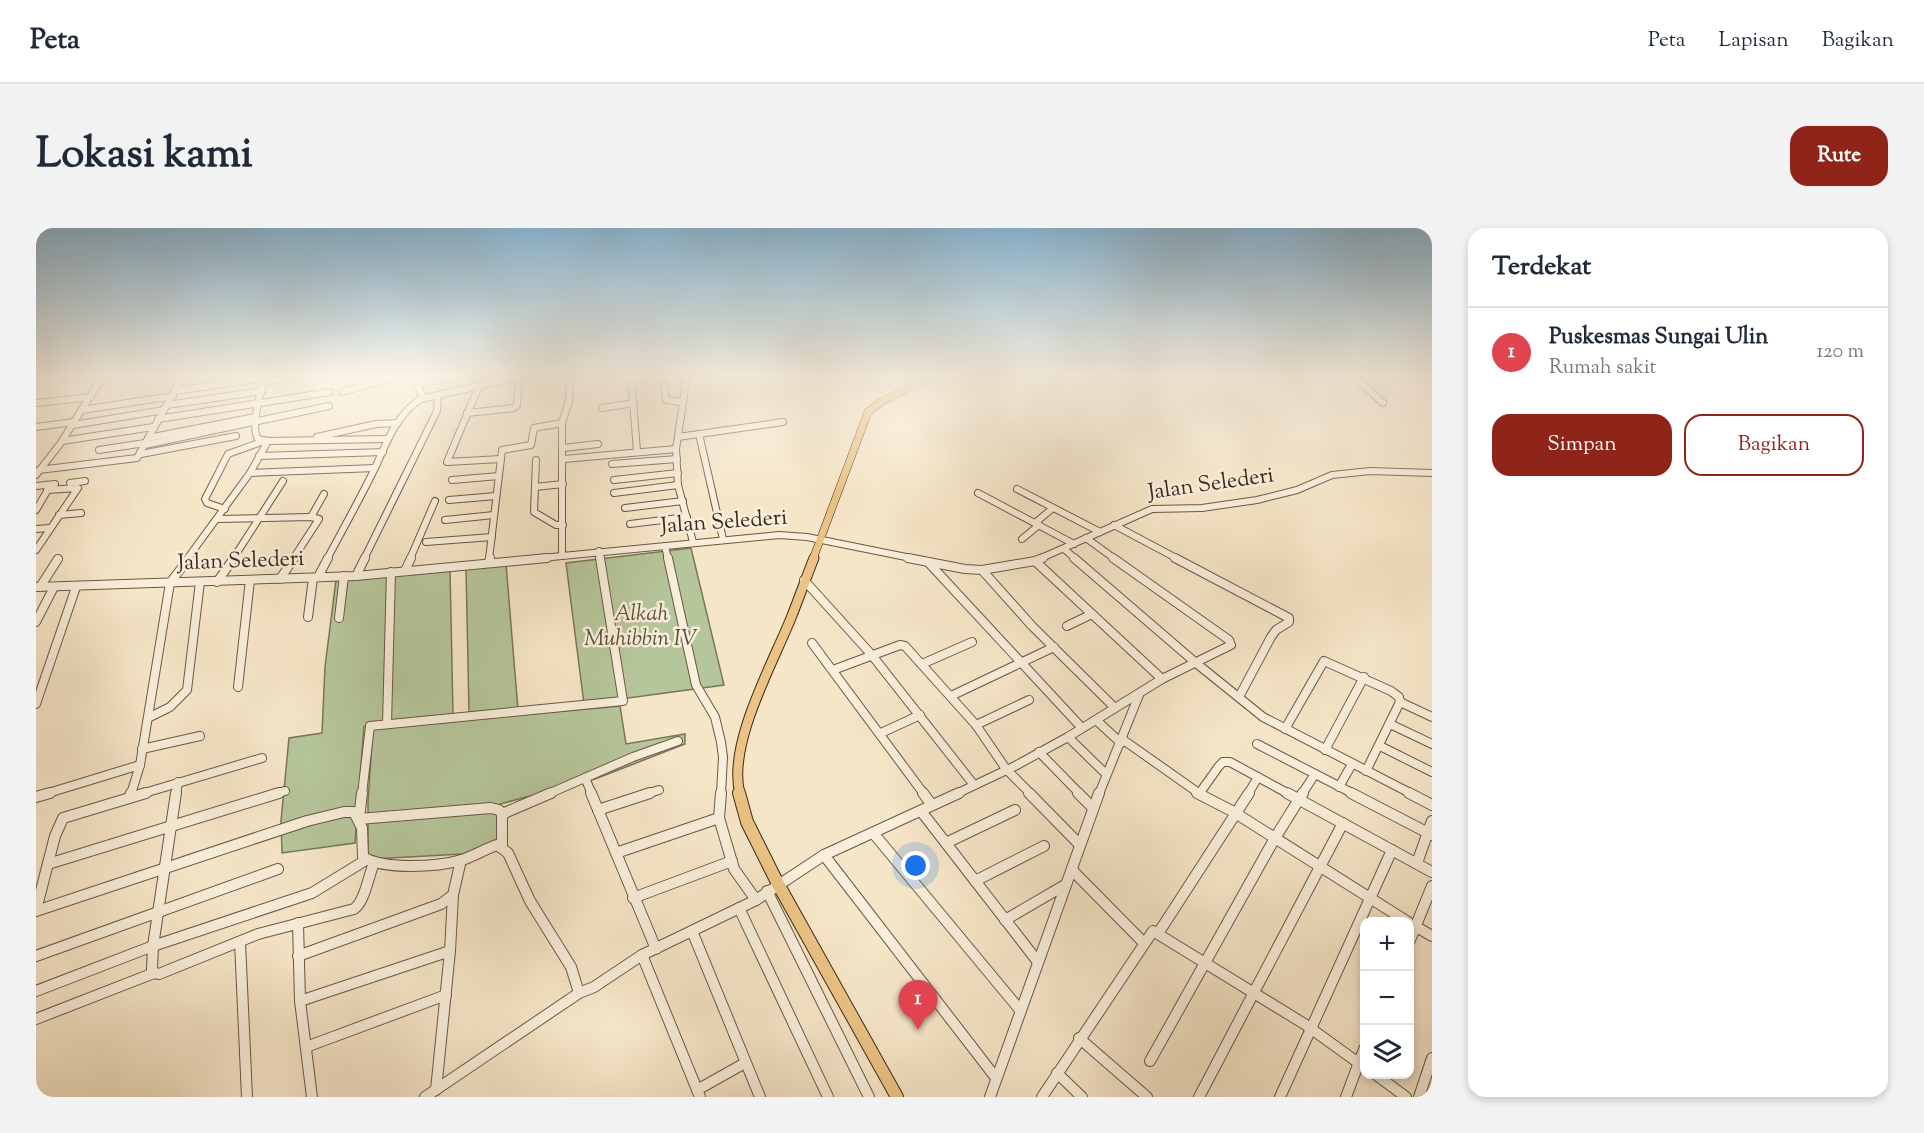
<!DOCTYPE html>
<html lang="id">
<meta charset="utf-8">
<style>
:root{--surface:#fff;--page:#f2f2f3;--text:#1f2937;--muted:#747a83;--line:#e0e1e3;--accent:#8f2418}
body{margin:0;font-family:"Sorts Mill Goudy",serif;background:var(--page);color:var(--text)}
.controls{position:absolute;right:18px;bottom:18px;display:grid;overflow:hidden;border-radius:12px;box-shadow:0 3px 9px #0003}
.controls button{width:54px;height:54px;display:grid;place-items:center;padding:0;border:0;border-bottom:2px solid var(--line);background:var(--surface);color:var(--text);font:30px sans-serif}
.you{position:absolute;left:880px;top:638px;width:21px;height:21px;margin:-15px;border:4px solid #fff;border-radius:50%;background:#1a73e8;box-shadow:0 0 0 9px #1a73e833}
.badge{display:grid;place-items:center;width:39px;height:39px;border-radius:50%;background:var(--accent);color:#fff;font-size:20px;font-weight:700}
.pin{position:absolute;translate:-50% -50px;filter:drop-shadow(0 2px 3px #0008)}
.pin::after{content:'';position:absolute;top:32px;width:21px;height:18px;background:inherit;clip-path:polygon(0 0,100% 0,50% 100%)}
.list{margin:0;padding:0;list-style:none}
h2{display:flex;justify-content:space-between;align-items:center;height:78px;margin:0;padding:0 24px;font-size:26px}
h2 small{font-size:20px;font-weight:400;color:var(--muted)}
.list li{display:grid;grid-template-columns:39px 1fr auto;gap:18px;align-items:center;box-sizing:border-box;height:90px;padding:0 24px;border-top:2px solid var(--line)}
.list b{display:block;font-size:22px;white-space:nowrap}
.list p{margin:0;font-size:20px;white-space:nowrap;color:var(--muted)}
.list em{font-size:20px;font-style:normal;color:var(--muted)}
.actions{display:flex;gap:12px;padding:18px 24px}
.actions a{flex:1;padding:14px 0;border:2px solid var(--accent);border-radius:18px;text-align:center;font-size:21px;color:var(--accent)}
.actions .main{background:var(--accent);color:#fff}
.icon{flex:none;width:33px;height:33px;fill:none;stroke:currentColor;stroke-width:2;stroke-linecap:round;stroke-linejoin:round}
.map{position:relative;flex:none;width:1396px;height:869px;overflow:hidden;border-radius:18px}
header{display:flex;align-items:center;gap:36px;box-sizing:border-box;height:84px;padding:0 30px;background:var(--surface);border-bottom:2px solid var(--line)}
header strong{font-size:28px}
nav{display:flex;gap:33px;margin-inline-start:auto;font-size:21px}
.intro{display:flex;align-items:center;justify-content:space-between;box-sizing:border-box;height:144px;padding:0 36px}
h1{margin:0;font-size:42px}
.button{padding:15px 27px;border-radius:18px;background:var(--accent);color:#fff;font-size:21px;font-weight:700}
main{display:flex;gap:36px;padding:0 36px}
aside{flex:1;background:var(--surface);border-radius:18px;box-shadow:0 3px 9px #0003}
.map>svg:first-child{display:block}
</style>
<header>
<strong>Peta</strong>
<nav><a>Peta</a><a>Lapisan</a><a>Bagikan</a></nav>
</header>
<div class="intro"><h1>Lokasi kami</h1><a class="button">Rute</a></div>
<main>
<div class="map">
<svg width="1396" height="869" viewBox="0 0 1396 869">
<rect width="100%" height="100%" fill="#f6e6c8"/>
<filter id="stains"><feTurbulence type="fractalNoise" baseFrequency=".00333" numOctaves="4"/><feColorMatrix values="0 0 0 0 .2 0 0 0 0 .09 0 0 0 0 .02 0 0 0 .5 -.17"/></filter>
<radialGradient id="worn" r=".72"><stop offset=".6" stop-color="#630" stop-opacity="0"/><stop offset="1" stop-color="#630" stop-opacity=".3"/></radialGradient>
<g fill="#b6c69b" stroke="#7a765a" stroke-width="1.5">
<path d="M655,320l33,137 -140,19 -18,-141z"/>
<path d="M470,336l12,146 -49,2 -3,-144z"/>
<path d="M414,341l3,146 -33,2 -56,10 -9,116 -73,10 -1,-32 8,-83 33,-5 3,-66 11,-87z"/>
<path d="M584,478l6,38 59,-10v10l-90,35 -95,25v40l-19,9 -109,6 -4,-5v-53l5,-73z"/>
</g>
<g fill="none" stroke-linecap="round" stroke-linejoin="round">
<defs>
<g id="minor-far2">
<path d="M229,148c-4,15 -15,50 -7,63l10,2 119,-2"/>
<path d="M595,148l6,75"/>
<path d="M627,148l3,24 16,2"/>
<path d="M651,148l-11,73 2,36 15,57"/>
<path d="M1318,148l29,27"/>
<path d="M29,149l12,-1"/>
<path d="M146,151l22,-3"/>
<path d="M228,154l31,-6"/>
<path d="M381,156l43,-8"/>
<path d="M443,158l-32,76 54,-3"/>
<path d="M139,163l89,-13"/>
<path d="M306,164l56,-16"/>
<path d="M385,171l102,-23"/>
<path d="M0,175l55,-6"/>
<path d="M131,177l95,-14"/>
<path d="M566,180l32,-5"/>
<path d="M46,182l91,-14"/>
<path d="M431,185l47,-5 3,-3 2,-28"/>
<path d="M122,191l172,-27"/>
<path d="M37,197l91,-15"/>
<path d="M0,199l38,-5"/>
<path d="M663,206l24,105"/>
<path d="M281,209l59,-13 22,-1"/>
<path d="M642,209l105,-15"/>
<path d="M112,210l107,-21"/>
<path d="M26,213l91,-14"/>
<path d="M109,217l184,-39"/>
<path d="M527,220l35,-4"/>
<path d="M63,222l46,-7"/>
<path d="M105,226l95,-18"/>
<path d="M223,228l124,-4"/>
<path d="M528,231l112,-10"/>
<path d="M500,232l-2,52 22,13h7"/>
<path d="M576,236l65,-5"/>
<path d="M3,242l98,-12 46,-82"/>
<path d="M214,245l125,-5"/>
<path d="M0,247l24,-31 43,-68"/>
<path d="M416,252l47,-4"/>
<path d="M578,252l64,-7"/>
<path d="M34,255l15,-2"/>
<path d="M0,258l19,-2"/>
<path d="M499,259l28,-3"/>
<path d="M981,261l83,43"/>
<path d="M578,265l64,-8"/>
<path d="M942,265l96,51"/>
<path d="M413,272l47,-4"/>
<path d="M589,280l58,-7"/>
<path d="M189,281l-18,-6 -2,-4 23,-45 36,-13"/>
<path d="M0,282l13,-22"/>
<path d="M23,287l22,-2"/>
<path d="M275,289l13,-23"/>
<path d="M181,291l94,-2 8,2 -26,40"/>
<path d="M409,292l49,-5"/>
<path d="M999,295l18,-15"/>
<path d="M594,296l57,-7"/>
<path d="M1078,297l64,34"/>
<path d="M0,301l14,-1"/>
<path d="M1050,310l29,21"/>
<path d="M986,311l17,-14"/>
<path d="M390,314l66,-5"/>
<path d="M629,318l3,13"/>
<path d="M1028,321l12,10"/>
<path d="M0,322l42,-62 -31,2"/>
<path d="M563,323l1,8"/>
<path d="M526,326v-131l7,-22 1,-25"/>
<path d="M151,331l63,-86 18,-32"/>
<path d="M197,331l50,-78"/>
<path d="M291,331c16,-30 33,-60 48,-91 13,-28 20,-52 48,-71l-10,-21"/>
<path d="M328,331l73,-148 1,-15"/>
<path d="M374,331l25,-58"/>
<path d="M453,331l13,-109 29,-5 3,-17 28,-5"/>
<path d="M495,331l248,-24 28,2 109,22"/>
<path d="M1003,331l113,-50 50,-1 55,-8 40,-10 35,-15 38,-4 62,2"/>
</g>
<g id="minor-far1">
<path d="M632,330l28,127 19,32 6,25 2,15 -2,37"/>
<path d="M872,330l57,11 17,1 53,-9 8,-3"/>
<path d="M1038,330l122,105 67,54 149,77"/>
<path d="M1139,330l114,60v4l-13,8 -5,7 -32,60"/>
<path d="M999,333l127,118"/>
<path d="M453,334l1,-4"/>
<path d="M892,334l154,166"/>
<path d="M946,342l50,56 82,81"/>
<path d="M369,343l6,-13"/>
<path d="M320,348l9,-18"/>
<path d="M282,349l10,-19"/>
<path d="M244,351l14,-21"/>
<path d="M768,352l67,74 103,131"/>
<path d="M181,354l17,-24"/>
<path d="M0,359l320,-11 191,-18"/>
<path d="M4,359l18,-28"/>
<path d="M272,389l5,-39"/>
<path d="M303,390l5,-42"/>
<path d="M0,394l18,-35"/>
<path d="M1031,398l25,-12"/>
<path d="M776,415l112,151"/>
<path d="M886,436l50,-22"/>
<path d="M797,442l67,-25 5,1 71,79 30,44 25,25"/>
<path d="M202,459l12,-107"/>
<path d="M915,468l103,-49"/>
<path d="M1364,474l32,15"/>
<path d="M0,476l40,-117"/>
<path d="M112,490l22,-11 17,-17 13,-108"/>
<path d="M1060,492l25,23"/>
<path d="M351,495l4,-151"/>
<path d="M1354,496l42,20"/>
<path d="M940,497l53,-25"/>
<path d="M1249,501l39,-68 67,30 8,6 1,5 -34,69"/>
<path d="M845,505l39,-18"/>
<path d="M1032,509l38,37"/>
<path d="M1086,511l78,55"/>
<path d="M1221,516l97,50"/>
<path d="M1344,518l52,26"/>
<path d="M106,521l58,-13"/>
<path d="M1289,522l39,-73"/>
<path d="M1003,524l41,42"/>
<path d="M549,550l7,16"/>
<path d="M1303,559l13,-23"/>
<path d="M9,566l95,-29"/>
<path d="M95,566l9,-29 30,-182 19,-25"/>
<path d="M105,566l121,-36"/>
<path d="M140,566l2,-12"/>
<path d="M238,566l11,-3"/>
<path d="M326,566l8,-68 253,-25 -23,-143"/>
<path d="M512,566l85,-37 45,-16"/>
<path d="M610,566l13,-4"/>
<path d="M920,566l59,-28 53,-29 94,-58 69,-34 -2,-5 -116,-82"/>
<path d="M1063,566l40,-99"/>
<path d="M1163,566l20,-28 4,-4h7l59,32"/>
<path d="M1212,566l10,-17"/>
<path d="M1266,566l13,-20"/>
</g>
<g id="minor">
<path d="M140,565l-23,153 -1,23 2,4 5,1 99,-40 96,-25c11,-8 14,-32 20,-46"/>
<path d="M326,565l-3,26 132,-11 8,2 3,4v33"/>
<path d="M555,565l65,156"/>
<path d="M685,565l-2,25 15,51 22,31"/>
<path d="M887,565l9,12"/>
<path d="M993,565l51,52"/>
<path d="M1042,565l15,15"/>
<path d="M1161,565l35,18 176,111"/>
<path d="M1251,565l145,79"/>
<path d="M1315,565l81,42"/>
<path d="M1373,565l23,12"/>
<path d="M94,568l1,-3"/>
<path d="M0,569l14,-4"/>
<path d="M562,582l52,-17"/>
<path d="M885,583l117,151"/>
<path d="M466,586l49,-21"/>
<path d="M838,606l146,176"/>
<path d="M910,615l69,-33"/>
<path d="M580,625l103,-35"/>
<path d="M788,627l172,223"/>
<path d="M1381,635l15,-42"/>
<path d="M12,636l231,-71"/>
<path d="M1036,642l71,72"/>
<path d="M939,653l69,-35"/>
<path d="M731,663l102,206"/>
<path d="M597,670l99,-37"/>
<path d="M703,680l89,189"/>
<path d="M0,682l19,-74 8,-18 83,-25"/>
<path d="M0,683l271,-90 37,-9h10l8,16 1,29c22,13 74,10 99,3 12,-4 23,-11 35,-15l11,8 22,48 41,66 8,26 15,-6 48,-32 114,-55 68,-45 135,-62"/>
<path d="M969,692l60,-35"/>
<path d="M262,695l2,78 12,96"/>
<path d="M1377,697l19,11"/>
<path d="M656,703l68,166"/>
<path d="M1123,704l90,-139"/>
<path d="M1374,712l22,-54"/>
<path d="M204,714l7,155"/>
<path d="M606,727l58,142"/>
<path d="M0,728l242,-87"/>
<path d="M262,728l143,-52 12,-9 8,-35"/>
<path d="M0,763l117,-45 159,-53 54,-33"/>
<path d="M264,773l150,-50"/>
<path d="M0,791l118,-46"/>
<path d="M1043,810l68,59"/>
<path d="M270,819l140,-52"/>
<path d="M1114,833l125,-223 28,-45"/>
<path d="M1021,845l25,24"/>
<path d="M1339,846l31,23"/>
<path d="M400,862l14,-139 3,-56"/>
<path d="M661,862l48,-27"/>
<path d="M389,869l154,-104"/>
<path d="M954,869l109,-304"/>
<path d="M1006,869l111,-166 153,94 58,42"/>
<path d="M1163,869l144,-274"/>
<path d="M1244,869l112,-247"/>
<path d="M1310,869l18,-48"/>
<path d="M1383,869l13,-39"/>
</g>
<path id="major-far2" d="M777,331l55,-147 13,-10 52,-26"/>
<path id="major-far1" d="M704,566c-13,-49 32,-129 51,-176 8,-20 15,-40 23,-60"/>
<path id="major" d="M703,565l8,29 31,62 119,213"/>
</defs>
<use href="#minor-far2" stroke="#6b5746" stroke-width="8"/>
<use href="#minor-far1" stroke="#6b5746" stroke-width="10"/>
<use href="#minor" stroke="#6b5746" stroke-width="12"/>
<use href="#major-far2" stroke="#3d271a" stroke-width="8"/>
<use href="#major-far1" stroke="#3d271a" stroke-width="11"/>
<use href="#major" stroke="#3d271a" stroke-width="14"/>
<use href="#minor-far2" stroke="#f9efdb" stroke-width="6"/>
<use href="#minor-far1" stroke="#f9efdb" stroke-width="8"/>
<use href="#minor" stroke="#f9efdb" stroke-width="10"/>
<use href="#major-far2" stroke="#ebc384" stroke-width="7"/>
<use href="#major-far1" stroke="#ebc384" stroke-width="9"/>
<use href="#major" stroke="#ebc384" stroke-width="12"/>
</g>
<linearGradient id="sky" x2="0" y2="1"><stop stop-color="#8ab8d6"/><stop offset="0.55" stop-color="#fbf4e6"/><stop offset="1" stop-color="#fbf4e6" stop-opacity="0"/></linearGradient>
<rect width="1396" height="269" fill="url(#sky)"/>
<g text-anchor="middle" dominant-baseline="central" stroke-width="5" stroke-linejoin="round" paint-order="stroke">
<g font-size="22" fill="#3d271a" stroke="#f9efdb">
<text transform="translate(1175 257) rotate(-8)">Jalan Selederi</text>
<text transform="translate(688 295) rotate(-4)">Jalan Selederi</text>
<text transform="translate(205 334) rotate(-2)">Jalan Selederi</text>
</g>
<g font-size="22" font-style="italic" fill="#5b4f3a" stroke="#f9efdb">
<text x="605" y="387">Alkah<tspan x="605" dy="25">Muhibbin IV</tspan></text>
</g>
</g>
<rect width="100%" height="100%" filter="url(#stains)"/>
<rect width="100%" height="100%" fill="url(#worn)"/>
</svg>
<div class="controls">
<button>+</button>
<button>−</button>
<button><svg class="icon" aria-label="layers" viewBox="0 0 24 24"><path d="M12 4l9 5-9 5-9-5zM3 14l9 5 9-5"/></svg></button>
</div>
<div class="you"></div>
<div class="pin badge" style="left:882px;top:802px;background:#e0444e">1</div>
</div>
<aside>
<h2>Terdekat<small></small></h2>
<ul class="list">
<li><span class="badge" style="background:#e0444e">1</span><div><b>Puskesmas Sungai Ulin</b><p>Rumah sakit</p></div><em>120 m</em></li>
</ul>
<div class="actions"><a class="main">Simpan</a><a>Bagikan</a></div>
</aside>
</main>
